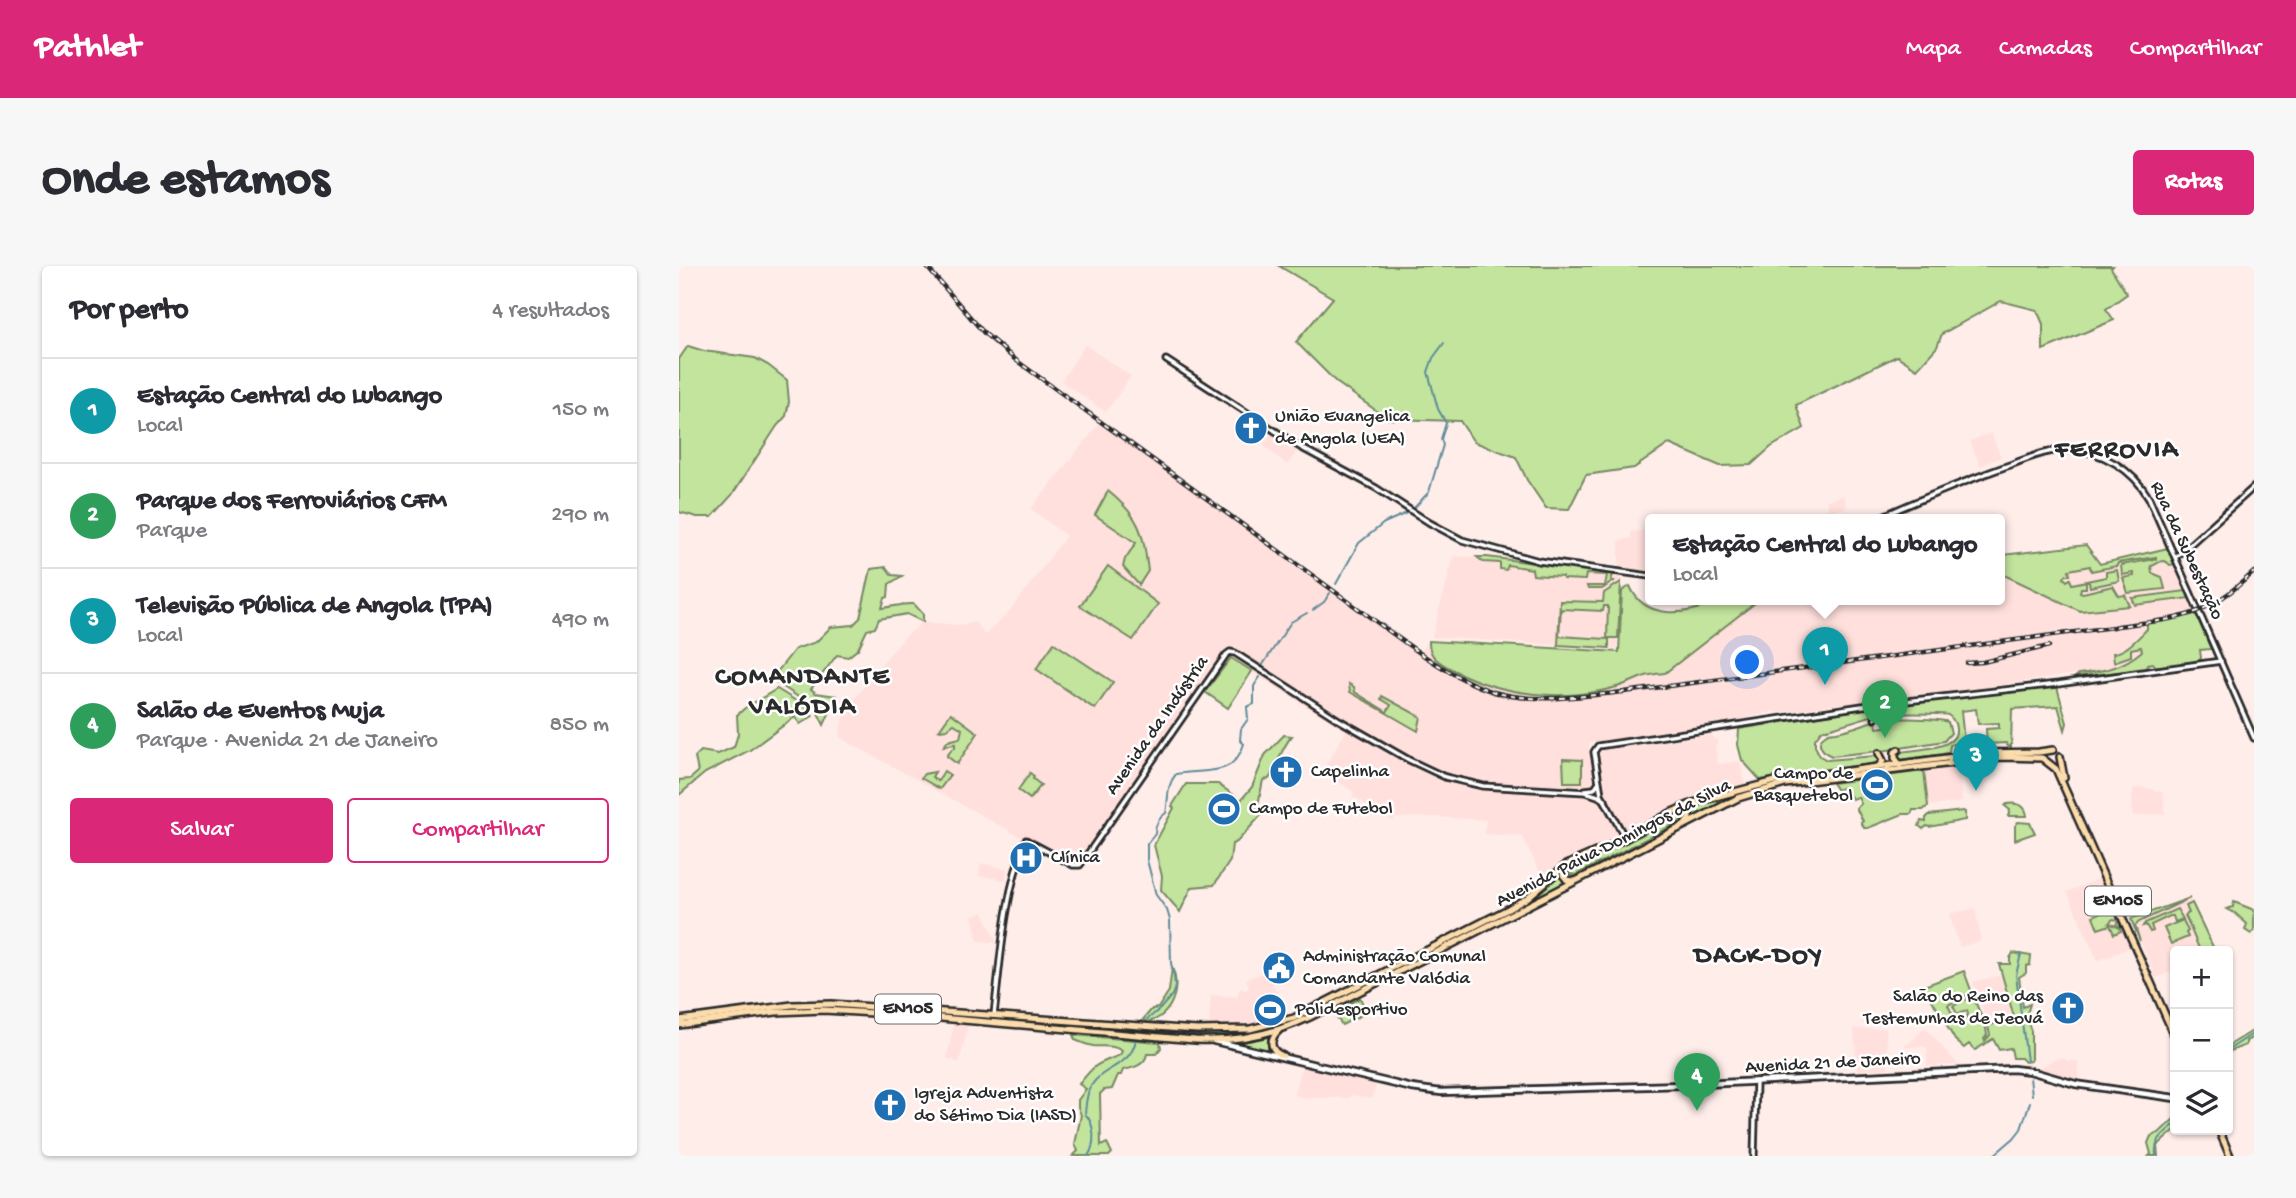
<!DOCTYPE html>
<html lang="pt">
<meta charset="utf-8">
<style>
:root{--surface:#fff;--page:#f7f7f7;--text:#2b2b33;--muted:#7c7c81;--line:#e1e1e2;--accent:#db2777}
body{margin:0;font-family:"Gochi Hand",sans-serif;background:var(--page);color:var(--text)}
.controls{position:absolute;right:21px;bottom:21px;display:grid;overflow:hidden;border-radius:7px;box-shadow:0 2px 5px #0004}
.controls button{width:63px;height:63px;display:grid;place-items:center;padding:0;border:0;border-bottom:2px solid var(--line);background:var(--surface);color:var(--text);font:35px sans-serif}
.you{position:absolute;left:1069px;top:397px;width:24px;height:24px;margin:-18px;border:5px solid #fff;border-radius:50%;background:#1a73e8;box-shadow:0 0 0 10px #1a73e833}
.badge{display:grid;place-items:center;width:46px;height:46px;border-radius:50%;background:var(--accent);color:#fff;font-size:23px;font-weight:700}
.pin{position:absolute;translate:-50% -58px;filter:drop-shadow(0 2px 4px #0008)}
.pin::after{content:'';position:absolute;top:37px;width:24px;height:21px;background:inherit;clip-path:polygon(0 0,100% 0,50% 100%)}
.popup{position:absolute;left:966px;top:248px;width:360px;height:91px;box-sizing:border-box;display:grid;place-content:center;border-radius:7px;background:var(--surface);filter:drop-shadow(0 2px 5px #0005);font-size:23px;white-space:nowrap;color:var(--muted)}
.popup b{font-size:26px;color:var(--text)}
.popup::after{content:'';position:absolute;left:50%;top:100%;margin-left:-14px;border:14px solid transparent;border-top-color:var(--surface)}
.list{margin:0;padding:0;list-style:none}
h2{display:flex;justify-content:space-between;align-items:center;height:91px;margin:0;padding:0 28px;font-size:30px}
h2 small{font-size:23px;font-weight:400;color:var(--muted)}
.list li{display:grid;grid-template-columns:46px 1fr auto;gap:21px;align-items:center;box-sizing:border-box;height:105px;padding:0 28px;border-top:2px solid var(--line)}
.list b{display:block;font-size:26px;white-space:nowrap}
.list p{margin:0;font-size:23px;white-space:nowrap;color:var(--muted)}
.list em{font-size:23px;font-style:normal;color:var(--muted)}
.actions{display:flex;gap:14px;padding:21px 28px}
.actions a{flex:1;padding:16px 0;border:2px solid var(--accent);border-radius:7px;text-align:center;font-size:24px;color:var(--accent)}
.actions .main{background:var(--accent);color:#fff}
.icon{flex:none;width:38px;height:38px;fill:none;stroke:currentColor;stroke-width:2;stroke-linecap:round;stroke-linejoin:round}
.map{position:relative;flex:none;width:1575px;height:890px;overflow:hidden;border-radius:7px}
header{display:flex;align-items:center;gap:42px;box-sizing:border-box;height:98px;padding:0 35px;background:var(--accent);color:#fff}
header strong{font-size:33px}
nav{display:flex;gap:38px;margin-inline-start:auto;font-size:24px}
.intro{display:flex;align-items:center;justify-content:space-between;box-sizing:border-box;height:168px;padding:0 42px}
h1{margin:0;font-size:49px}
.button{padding:18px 32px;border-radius:7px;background:var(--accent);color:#fff;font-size:24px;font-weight:700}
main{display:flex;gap:42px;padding:0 42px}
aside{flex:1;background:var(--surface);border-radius:7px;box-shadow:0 2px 5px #0004}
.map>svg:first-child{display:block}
</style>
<header>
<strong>Pathlet</strong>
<nav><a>Mapa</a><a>Camadas</a><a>Compartilhar</a></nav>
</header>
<div class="intro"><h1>Onde estamos</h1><a class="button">Rotas</a></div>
<main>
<aside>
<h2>Por perto<small>4 resultados</small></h2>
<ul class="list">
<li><span class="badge" style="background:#0f9aa8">1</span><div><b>Estação Central do Lubango</b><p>Local</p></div><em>150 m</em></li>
<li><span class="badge" style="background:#2e9e5b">2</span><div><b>Parque dos Ferroviários CFM</b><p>Parque</p></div><em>290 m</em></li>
<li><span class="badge" style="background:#0f9aa8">3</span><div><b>Televisão Pública de Angola (TPA)</b><p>Local</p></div><em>490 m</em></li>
<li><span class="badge" style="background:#2e9e5b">4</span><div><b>Salão de Eventos Muja</b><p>Parque · Avenida 21 de Janeiro</p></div><em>850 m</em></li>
</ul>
<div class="actions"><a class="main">Salvar</a><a>Compartilhar</a></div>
</aside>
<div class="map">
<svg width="1575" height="890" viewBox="0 0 1575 890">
<rect width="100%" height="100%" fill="#ffedea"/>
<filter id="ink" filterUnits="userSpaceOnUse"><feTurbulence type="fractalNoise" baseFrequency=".0143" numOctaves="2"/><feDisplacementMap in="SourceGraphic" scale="14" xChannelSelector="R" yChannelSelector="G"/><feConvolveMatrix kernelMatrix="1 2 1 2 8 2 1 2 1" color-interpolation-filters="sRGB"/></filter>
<g filter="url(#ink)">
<g fill="#ffe0dc">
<path d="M406,79l46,31 -25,36 -45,-31z"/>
<path d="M422,155l320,231 8,-11 190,11 67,-27 31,-26h283v-46l3,2 83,-10 14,19 68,-16 43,101 -11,1 1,6 -242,35 -105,11 -77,11 -1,-2 -41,10 -146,22 1,8 122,-16 1,5 4,-1v6h-2l3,19 22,-3 5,25 -68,19 -62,33 -49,23 -23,17 -21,-42 -38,-2 2,-14 -50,-3 -41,1 -3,3 -35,-22 -5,-3 2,-4 -32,-20 24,-41 -94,-59 -24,36 -26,-18 -124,176 -52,-26 -187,-103 3,-15 9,-18 33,-43 22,-25 17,-14 36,3 16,-3 10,13 25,-24 56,-75 -35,-27z"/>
<path d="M593,167l26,17 -11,15 -24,-20z"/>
<path d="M1312,167l10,24 -21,9 -10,-25z"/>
<path d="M1165,230l2,12 -18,3 -1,-11z"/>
<path d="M970,264l1,40 -31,-1v-28l12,-3v-6z"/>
<path d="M775,290l33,1 134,17 -4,75 -185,-12z"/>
<path d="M1280,501l3,35 -34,4 -1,-8 -19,-25z"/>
<path d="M1455,522h12l17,4 2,22 -32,2 -1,-19z"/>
<path d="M302,597l26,6 -1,11 -27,-4z"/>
<path d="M1422,612l30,69 -33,14 -31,-69z"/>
<path d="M1511,632l25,53h-40v19l-19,8 -25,-59z"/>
<path d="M1296,642l6,33 -21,6 -11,-33z"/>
<path d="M304,646l14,31 -19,-2 -6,-25z"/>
<path d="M587,706l20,38 -36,14 -41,2 2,-31 26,2 3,-9 5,2 4,-2 -3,-9z"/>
<path d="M1323,709l12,43 -26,8 -15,-44z"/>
<path d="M275,758l14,1 -9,38 -12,-5z"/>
<path d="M1207,762l2,41 -31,1 -3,-41z"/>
<path d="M1246,762l23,25 10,12 -31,1v-19h-22v-3h3z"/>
<path d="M1378,792h8l1,3h12v19l-14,-1 -26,-10z"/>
<path d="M623,800l75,16 -5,17 -21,-4 -1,3h-43l-12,-3z"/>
</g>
<g fill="#c2e49d" stroke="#768864" stroke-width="2" fill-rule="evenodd">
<path d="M600,0h834l-2,2 16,26 -21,15 8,11 -71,30v-26l-6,-14 -36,-9 -59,33 -5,13 -20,22 -20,-13 -101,49 8,23 -33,19 -20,18 -31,1 -51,-22 -35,24 -48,7 -17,34 -23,-1 -19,-28 -11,-23 -42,-15 -14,-21 -72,-2 -52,-37 -40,-40 37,-44z"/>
<path d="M9,80l16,5 51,7 13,7 19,15 2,22 -3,14 -9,10 -45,69 -20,22h-15l-18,-5v-153z"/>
<path d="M429,225c32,26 35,40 40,80l-9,14 -16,-18 2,-8 11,-16 -41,-28z"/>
<path d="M1407,279l14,19 68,-16 7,16 -5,1c-8,-9 -12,0 -19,1l1,7 10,4 3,12 -37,4 -5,-15 11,-2v-3l-12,2 -1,-10 35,-6v-2l-38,6 -1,3 -26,5 -1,-5 -21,4 1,5h-4l-2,3 3,3 3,-2 2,5 34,-7v-5l11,-2 2,11 -29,6 -1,-5h-3v6h-5l-1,4 3,1 30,-7 6,10 6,-1 5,11 -50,5 -80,-38v-20l3,2z"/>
<path d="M798,291h10l134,17 -8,1 -2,5 3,1 -12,8h-14l-1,-3h18l2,-11 -21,-1 -1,6 -22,-1v-2l-30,-2 -1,-6 -24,-4 -2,5 -6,-1v-6l-17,-1z"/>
<path d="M429,300l50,38 -25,36 -53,-34z"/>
<path d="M207,301l6,8 10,1 -13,8 -1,13 -3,1 -3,10c11,-1 21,-5 32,-4l9,10v8l-16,-8 -28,5 -4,9 -8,2 -9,19 -10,8 -11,-2 -26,34 5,4 21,3 -13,29 -8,-16 -40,-27 -2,-4 3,-6 18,-23 21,-7 15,-15 22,-2 7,-7 11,-49z"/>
<path d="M942,316l-3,56h-9v10l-51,-3 2,-44 43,1 1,-9zM925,340h4l-1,33 -48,-3 2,-27 42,2z"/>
<path d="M951,320c14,34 56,30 84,16v-3h46l-95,74c-25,1 -31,10 -52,15 -51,14 -111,7 -158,-17 -13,-7 -27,-13 -26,-30l190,11 3,-61z"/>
<path d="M1507,325l4,7 -55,7 -3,-7z"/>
<path d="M1517,348l15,35 -11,1 1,8 -2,3 -43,6 -3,-4 -5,1 -3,5 -70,8 4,-3c25,-3 43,-6 63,-23l-1,-4 -10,2v7l-17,6 -1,-9c12,0 26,-16 34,-24v-7z"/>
<path d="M375,377l59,39 -18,27 -59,-40z"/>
<path d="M552,392l21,13 -24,37 -23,-16z"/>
<path d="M670,418l5,3 1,5 32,20 4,-7 -10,-6 1,-3 39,21 -3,14 -68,-39z"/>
<path d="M1378,421l10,36 -2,7 -7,-24 -46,3 -1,38 -4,-1 -1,-3 -19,1 -1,-15 13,-1v-5l-21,1 -2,-15 -15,2 3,30 -14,4 -1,7 -6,2 -43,6 -2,-2 2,-6c15,-3 58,-2 56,-23 0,-5 -3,-11 -8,-14 -5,-2 -46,-1 -56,-2l-2,-4 3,-4z"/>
<path d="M98,423l32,20 4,7 -13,8 -5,-7 -45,33 -45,23 -26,22v-15l11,-1 8,-7 -3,-15 6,-6 17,3 16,-7 4,-13 -1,-19 8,-7z"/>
<path d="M1191,442l4,2 -3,6 -50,15 -6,8v7l5,10 7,4 49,-4 4,4 -2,4 -59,6 -59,10 -18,-20 -4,-15 1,-16z"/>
<path d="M272,447l27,20 -21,31 -10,-8 5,-7 3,-1v-4l-11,2 4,-5 12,-3 2,-9 -8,-5 -7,5 -8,1z"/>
<path d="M1213,452c12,1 47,0 56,4l3,11 -7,8 -56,9 -56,6c-9,-3 -18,-14 -7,-21 3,-2 8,-3 11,-3 14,-2 27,-8 40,-12l1,8 15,-2z"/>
<path d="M605,469l8,1c-11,12 -14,28 -23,43l-6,1 -6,30 6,3 -26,29 -5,2 -2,17 -16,24 -22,2 -12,25 -19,-22 1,-14 -8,-31 20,-37 -2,-2 14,-22h32l23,16 11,-13 13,-32z"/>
<path d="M884,493l19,1v22h-18z"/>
<path d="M265,505l6,4 -10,14 -19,-11 3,-4 11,-2 -3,5 6,4z"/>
<path d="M1245,505l4,35 -5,4h-10l-2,4h-8l-35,14h-4l-3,-6 2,-1 -7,-13 5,-4 -3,-7 -6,2 -7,-12 -8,3 -5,-7z"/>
<path d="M351,507l4,3 -1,3 8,6 -11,14 -12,-9z"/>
<path d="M1060,529l-44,21 -5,-8z"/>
<path d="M1328,538c10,-2 19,1 20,12h-19l2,-6 -5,-4z"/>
<path d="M1284,545l2,1v8l-36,7 -2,-1 -4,3 -4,-3 2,-5 5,1v-4l3,-3z"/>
<path d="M999,548h6l1,5 -109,56 -7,-1v-4l7,-5 66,-30z"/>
<path d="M1339,556l12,1 5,10 -20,7v-14z"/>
<path d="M881,608l6,8 -45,24z"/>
<path d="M1511,632l-51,24 -4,4 5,15 -9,-22z"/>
<path d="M1555,636l20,8v21l-3,3 -6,-4 2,-6 -12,-11 -8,-4 6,-2z"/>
<path d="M1513,637l23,48h-15l-15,-36 4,-2 -3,-7z"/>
<path d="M1434,642l8,19 -5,-2 2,-5 -5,-1 -4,4 11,5 1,3 -7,3 -4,-9 -12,4 -5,-13z"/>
<path d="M1498,643l6,10 -8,3 -2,-6h-3l-19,9 2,6 -3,1 -4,-7 -3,1 2,-3z"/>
<path d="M1504,654l5,11 -2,2 2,4 -17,7 -7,-16z"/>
<path d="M1334,687l18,3 -1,9 -4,1v7l-7,4 4,30 7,-3 -4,13 5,14v30l-6,1 -4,-4h-8l-2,-10 -12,2 -6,-11 -18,11 -6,-6 -5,4 -9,-8 -31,-54 40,-15 8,22 -24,12 6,13h12l2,-4 -1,-3 -10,3 -4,-8 20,-10 13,32 1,7 -3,4 1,2 5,-6 -2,-9 26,-9 -15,-53h11v-6z"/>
<path d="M493,702c11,22 -4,56 -31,54l11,-13 6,-1 11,-17z"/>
<path d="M681,732l7,14 -25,13 -9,-13z"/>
<path d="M599,733l6,11 -22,10 -5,-11z"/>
<path d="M330,755c21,1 44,-1 65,1 72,5 140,20 211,3l-42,10 -34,2z"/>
<path d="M1575,764v7l-8,4v4l-18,7v-6z"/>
<path d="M394,769l87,7 1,6 -5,6h-9c-2,11 -13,14 -24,16l-2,5h-3l-6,14 -8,1 -4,4 1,52 6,-3 5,10 -3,3h-36l5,-5 -3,-7 6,-29 -3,-8v-7l8,-11 -7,-5c17,-21 16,-19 41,-29l2,-4c-9,-7 -19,-4 -29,-5 -6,-1 -12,-4 -18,-6z"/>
<path d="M589,771v14l-31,-8h1z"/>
<path d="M1496,852v12l-18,16 1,10h-9l2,-2 -3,-11 3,-7 8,-3z"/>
</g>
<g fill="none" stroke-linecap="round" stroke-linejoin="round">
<g stroke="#5f8c98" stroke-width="2">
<path d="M736,241l14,-15 14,-47 -2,-6 5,-16 -8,-14 -10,-37 5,-14 11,-15"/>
<path d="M657,318l23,-41 25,-20 25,-11"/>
<path d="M634,344l11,-8 6,-9"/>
<path d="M583,400l29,-44 16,-9"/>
<path d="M1342,688l-5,21 11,86"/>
<path d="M465,756l16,-13 12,-14 3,-8 -1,-11 -3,-13 -1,-43 -3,-10 -11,-15 -9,-35v-16l8,-10c0,-9 3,-16 11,-21 3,-15 0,-27 10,-39 28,-6 57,5 68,-30l-4,-4 1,-11 7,-10 -1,-12 7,-3v-18l6,-9"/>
<path d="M461,766l71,4 49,-4"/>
<path d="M1549,784l26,-17"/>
<path d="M1351,812l2,17"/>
<path d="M409,890c8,-11 7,-33 -3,-42 1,-10 1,-20 6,-28 14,-22 40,-18 45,-47"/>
<path d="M1314,890l21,-18 7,-9 9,-27"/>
<path d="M1477,890c-2,-16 7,-22 19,-32"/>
</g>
<defs>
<g id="tertiary">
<path d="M487,94l134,87 76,41 54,35 32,17 77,21 111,15"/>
<path d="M1197,253c43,-19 86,-37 131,-53 20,-7 40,-17 62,-16 33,0 64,20 80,48l105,240"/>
<path d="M1497,291l78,-70"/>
<path d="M1211,437l-3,7 4,7"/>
<path d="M1194,439l4,5 -2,9"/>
<path d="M906,524l9,-1 4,-6"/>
<path d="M946,572l-24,-44 -7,-42 4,-6 264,-40 196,-22 163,-23"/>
<path d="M315,749c7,-59 10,-120 32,-175l47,25h7l146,-210 4,-3 5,1 104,67 70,40 36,17 38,9 103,6 12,4 7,4"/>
<path d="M1075,890l2,-74"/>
</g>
<path id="secondary" d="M535,775l198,47 29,4 241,-7 331,-16 17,2 45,13 100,14"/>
<g id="primary">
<path d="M1219,484l-3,2v6l5,7"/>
<path d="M1381,491l4,21"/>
<path d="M1199,501l5,-6 -4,-8"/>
<path d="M1000,545l10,2v6l-3,4"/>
<path d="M887,599l-3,10 4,5 7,1"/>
<path d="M0,754l113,-15 39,-1 366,26 53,-1 44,-11 214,-109 19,-11 39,-33 59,-26 47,-27 21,-9 86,-23 205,-27 55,-1 14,-2"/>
<path d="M0,759l97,-13 48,-2 82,5 289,25c40,2 79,-6 115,-23l428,-219 47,-14 216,-27 41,1 14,11 119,268"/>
<path d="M600,764c-11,10 -9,21 4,26"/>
<path d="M1540,864l11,26"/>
</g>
</defs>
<use href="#tertiary" stroke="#2b2b2b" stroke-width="9"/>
<use href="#secondary" stroke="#2b2b2b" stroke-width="10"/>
<use href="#primary" stroke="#2b2b2b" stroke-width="10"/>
<use href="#tertiary" stroke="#fff" stroke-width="3.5"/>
<use href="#secondary" stroke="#fff" stroke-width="4.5"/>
<use href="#primary" stroke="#fcdcac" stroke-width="5"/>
<defs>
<g id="rail">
<path d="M247,0l58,67 33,28 383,278c29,21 60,42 94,53 42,12 88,4 130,0l489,-65c28,-5 61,-5 87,-17 21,-9 37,-23 54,-38"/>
<path d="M1288,397l16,-1 66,-16"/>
</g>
</defs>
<use href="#rail" stroke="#2b2b2b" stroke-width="4.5"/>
<use href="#rail" stroke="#fff" stroke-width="2" stroke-dasharray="5" stroke-linecap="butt"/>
</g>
</g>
<defs>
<symbol id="church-disc" viewBox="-11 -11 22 22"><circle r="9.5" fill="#1f6fb2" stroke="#fff"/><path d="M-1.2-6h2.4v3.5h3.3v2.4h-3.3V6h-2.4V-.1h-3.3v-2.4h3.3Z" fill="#fff"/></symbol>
<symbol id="stadium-disc" viewBox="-11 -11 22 22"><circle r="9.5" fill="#1f6fb2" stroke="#fff"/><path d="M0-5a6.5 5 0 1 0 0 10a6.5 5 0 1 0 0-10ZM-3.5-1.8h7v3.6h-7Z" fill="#fff"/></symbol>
<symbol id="hospital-disc" viewBox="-11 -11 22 22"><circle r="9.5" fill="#1f6fb2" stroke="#fff"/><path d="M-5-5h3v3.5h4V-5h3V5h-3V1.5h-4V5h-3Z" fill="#fff"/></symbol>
<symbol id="civic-disc" viewBox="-11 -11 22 22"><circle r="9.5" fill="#1f6fb2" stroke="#fff"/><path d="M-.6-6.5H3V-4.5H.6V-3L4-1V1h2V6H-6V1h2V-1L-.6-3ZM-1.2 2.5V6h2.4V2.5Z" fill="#fff"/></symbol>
</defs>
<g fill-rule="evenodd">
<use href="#church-disc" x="553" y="143" width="38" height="38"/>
<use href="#church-disc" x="588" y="487" width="38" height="38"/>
<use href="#stadium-disc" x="1179" y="500" width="38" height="38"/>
<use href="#stadium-disc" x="526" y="524" width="38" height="38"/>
<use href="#hospital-disc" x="328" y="573" width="38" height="38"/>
<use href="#civic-disc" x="581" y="683" width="38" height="38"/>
<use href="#church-disc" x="1370" y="723" width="38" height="38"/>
<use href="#stadium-disc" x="572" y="725" width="38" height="38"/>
<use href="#church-disc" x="192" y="820" width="38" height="38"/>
</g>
<g text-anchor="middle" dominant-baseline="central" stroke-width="5" stroke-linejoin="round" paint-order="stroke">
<g fill="#fff" stroke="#6b6b6b" stroke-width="2">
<rect x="1406" y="620.5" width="66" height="29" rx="5"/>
<rect x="196" y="728.5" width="66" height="29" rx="5"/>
</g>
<g font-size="18" font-weight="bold" fill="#2b2b2b">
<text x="1439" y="635">EN105</text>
<text x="229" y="743">EN105</text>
</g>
<g font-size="19" fill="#2b2b2b" stroke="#fff" text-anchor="start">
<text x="596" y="151">União Evangelica<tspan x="596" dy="22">de Angola (UEA)</tspan></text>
<text x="632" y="506">Capelinha</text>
<text x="1174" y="508" text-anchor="end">Campo de<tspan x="1174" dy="22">Basquetebol</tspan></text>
<text x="570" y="543">Campo de Futebol</text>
<text x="372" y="592">Clínica</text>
<text x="624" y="691">Administração Comunal<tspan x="624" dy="22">Comandante Valódia</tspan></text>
<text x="1364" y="731" text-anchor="end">Salão do Reino das<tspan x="1364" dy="22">Testemunhas de Jeová</tspan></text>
<text x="616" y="744">Polidesportivo</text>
<text x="235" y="828">Igreja Adventista<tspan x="235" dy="22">do Sétimo Dia (IASD)</tspan></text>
</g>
<g font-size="19" fill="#2b2b2b" stroke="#fff">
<text transform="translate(1507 285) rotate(65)">Rua da Subestação</text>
<text transform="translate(479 460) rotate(-55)">Avenida da Indústria</text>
<text transform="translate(935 578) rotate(-27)">Avenida Paiva Domingos da Silva</text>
<text transform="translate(1154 798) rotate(-3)">Avenida 21 de Janeiro</text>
</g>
<g font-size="26" font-weight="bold" letter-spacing="2" fill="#2b2b2b" stroke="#fff">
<text x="1438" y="185">FERROVIA</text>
<text x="124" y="412">COMANDANTE<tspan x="124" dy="30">VALÓDIA</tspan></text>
<text x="1080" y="691">DACK-DOY</text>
</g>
</g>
</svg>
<div class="controls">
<button>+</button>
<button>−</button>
<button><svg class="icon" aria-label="layers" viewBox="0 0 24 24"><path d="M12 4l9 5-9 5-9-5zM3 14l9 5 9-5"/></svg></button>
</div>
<div class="you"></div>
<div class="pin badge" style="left:1146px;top:419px;background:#0f9aa8">1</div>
<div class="popup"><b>Estação Central do Lubango</b>Local</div>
<div class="pin badge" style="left:1206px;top:472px;background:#2e9e5b">2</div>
<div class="pin badge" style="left:1297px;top:525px;background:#0f9aa8">3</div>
<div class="pin badge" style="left:1018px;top:845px;background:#2e9e5b">4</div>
</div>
</main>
